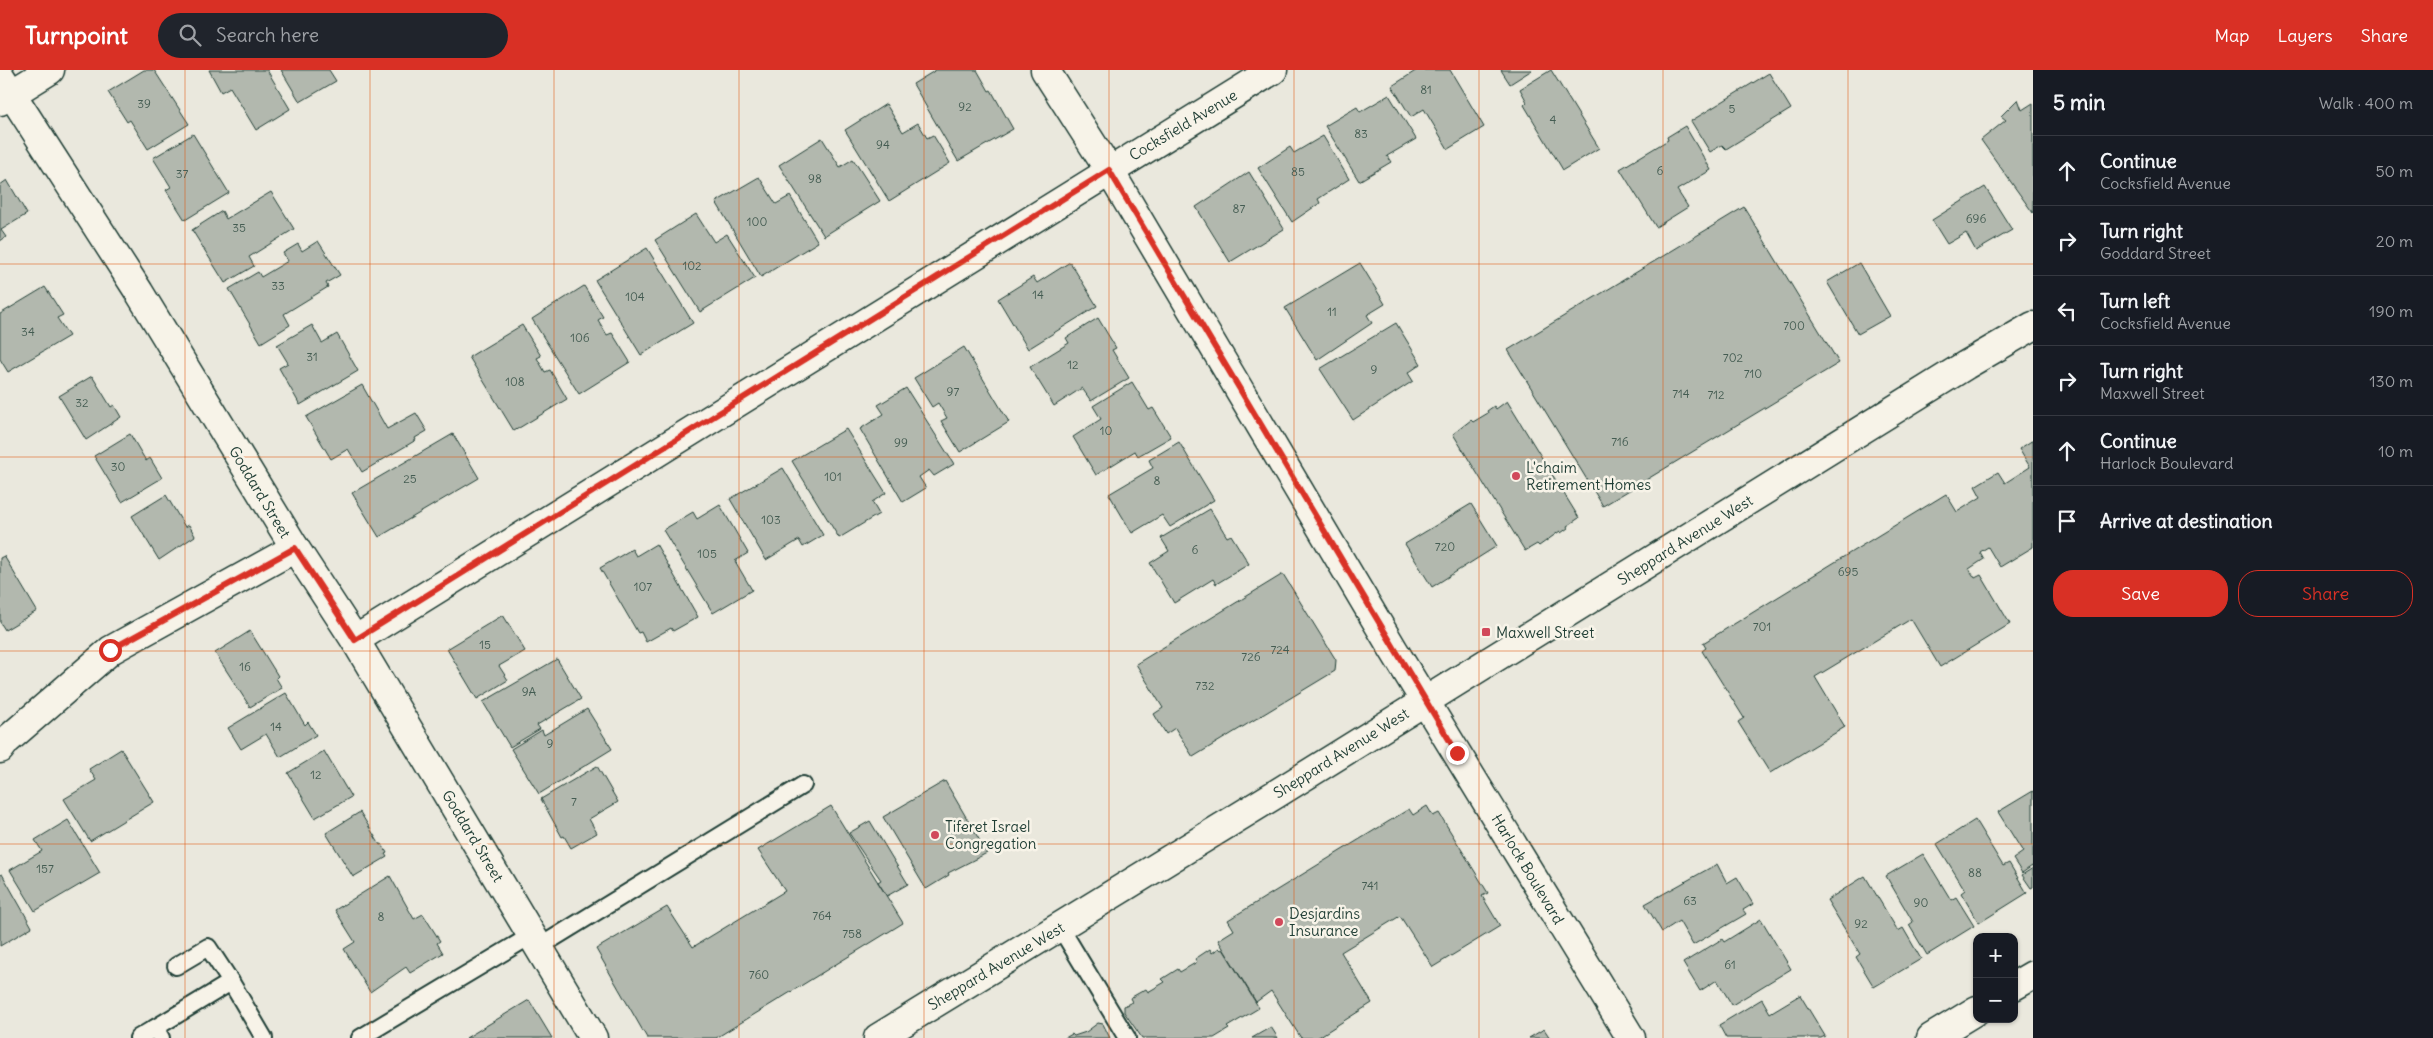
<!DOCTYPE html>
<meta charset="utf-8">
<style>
:root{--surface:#171b24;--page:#20242c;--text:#f1f3f6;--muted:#9ea1a6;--line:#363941;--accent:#d93025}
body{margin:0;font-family:Delius,sans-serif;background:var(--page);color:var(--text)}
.controls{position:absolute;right:15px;bottom:15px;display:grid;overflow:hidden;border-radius:10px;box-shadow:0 1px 4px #0004}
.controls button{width:45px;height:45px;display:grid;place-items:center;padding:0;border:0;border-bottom:1px solid var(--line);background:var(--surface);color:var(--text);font:25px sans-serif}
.stop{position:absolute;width:15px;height:15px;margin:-11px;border:4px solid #d93025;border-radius:50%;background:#fff}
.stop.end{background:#d93025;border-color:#fff;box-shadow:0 1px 5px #0008}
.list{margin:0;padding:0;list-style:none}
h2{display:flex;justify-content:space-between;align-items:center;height:65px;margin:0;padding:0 20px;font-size:21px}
h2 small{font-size:16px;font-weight:400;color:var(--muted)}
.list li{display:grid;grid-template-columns:32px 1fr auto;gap:15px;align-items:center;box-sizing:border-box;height:70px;padding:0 20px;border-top:1px solid var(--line)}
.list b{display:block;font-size:19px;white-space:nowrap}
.list p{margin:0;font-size:16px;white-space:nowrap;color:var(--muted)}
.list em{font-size:16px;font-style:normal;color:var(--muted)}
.actions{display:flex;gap:10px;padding:15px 20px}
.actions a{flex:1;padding:11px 0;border:1px solid var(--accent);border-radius:20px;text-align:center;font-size:18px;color:var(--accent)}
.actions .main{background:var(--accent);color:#fff}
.icon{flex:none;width:28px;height:28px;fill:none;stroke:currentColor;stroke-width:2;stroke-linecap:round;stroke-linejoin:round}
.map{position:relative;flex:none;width:2033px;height:968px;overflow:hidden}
header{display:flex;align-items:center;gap:30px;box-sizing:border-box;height:70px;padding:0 25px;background:var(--accent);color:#fff}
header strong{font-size:24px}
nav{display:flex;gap:28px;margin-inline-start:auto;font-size:18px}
.search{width:350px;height:45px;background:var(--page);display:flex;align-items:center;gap:12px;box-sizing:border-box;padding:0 18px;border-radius:28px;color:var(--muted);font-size:19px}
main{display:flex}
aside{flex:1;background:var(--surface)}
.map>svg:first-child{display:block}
</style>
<header>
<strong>Turnpoint</strong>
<div class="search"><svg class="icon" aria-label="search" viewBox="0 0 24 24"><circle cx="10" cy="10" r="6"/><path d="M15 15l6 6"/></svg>Search here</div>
<nav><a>Map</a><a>Layers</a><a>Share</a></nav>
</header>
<main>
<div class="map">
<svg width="2033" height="968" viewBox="0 0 2033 968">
<rect width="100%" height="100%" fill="#eae8dd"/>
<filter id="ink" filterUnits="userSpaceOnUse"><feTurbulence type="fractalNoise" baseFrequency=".02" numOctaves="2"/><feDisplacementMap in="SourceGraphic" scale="10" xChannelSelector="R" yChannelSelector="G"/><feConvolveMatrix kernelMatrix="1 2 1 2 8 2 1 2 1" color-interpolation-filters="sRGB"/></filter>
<g filter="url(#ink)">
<g fill="#b2b8ae" stroke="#1f3d34">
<path d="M144,0h10l35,54 -41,25 -18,-29 -3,2 -19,-30z"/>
<path d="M209,0h58l23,39 -34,21 -26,-43 -9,5z"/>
<path d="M281,0h48l7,11 -36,21z"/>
<path d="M936,0h41l12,21 2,-1 22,39 -55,32 -45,-77z"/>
<path d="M1417,0h33l34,57 -36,22 -24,-40 -13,8 -19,-31z"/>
<path d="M1501,0h31l-22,14z"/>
<path d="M1551,0l48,78 -36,22 -39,-65 3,-3 -7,-13z"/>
<path d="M1769,3l22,36 -65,40 -4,-4 -12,7 -19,-31z"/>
<path d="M1389,25l27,44 -29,17 4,6 -32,19 -34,-55 32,-19 3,5z"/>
<path d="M2018,29l4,11 11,-7v110l-52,-73 25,-20 -5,-4z"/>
<path d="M886,34l17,28 15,-9 9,15 6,-3 17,28 -61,38 -44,-71z"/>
<path d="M1685,56l26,44 -34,20 11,17 -32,20 -36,-58 48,-29 -1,-3z"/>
<path d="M193,64l36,59 -44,27 -19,-30 5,-3 -18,-29z"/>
<path d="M1323,66l26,43 -31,20 2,4 -28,19 -34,-54 32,-21 4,6z"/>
<path d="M822,68l18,29 13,-8 27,42 -56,35 -45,-71z"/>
<path d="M1249,102l35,57 -54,33 -34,-55z"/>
<path d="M759,107l17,27 14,-8 28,46 -57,35 -45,-75z"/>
<path d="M7,110l20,34 -26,16 5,7 -6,4v-56z"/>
<path d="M1985,117l27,43 -36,21 -10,-18 -19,11 -15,-24z"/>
<path d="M271,122l23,37 -45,28 5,9 -29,17 -33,-53 30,-19 4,8z"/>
<path d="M1744,137l95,156 -236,143 -95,-156z"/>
<path d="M696,144l18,28 13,-8 28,44 -55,34 -45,-72z"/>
<path d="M318,171l22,34 -14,8 2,4 -44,27 6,11 -29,18 -32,-54 29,-17 3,5 27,-16 -5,-8 15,-9 4,7z"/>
<path d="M647,178l46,75 -52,32 -46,-75z"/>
<path d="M1070,192l27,44 -69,43 -30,-50 35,-22 4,6z"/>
<path d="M1360,193l25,41 -18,11 5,8 -55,37 -32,-52z"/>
<path d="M1859,193l31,53 -32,18 -31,-52z"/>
<path d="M584,216l19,31 -5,3 9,15 5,-2 18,29 -51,32 -47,-75z"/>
<path d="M45,217l18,28 -6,3 12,18 -61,36 -8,-13v-45z"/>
<path d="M1098,248l18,30 -4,2 17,28 -38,23 -9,-13 -28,18 -24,-39 39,-24 -3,-5z"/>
<path d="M1396,253l25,41 -13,9 5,8 -60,39 -33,-51z"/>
<path d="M312,255l10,18 15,-9 21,37 -58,34 -21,-37 9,-5 -11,-18z"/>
<path d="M522,255l19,31 -4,2 8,14 5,-2 17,29 -53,32 -45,-74z"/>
<path d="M964,277l45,75 -49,30 -19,-31 6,-3 -9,-15 -6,4 -18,-29z"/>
<path d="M92,306l19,31 3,-2 7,12 -35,23 -27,-44z"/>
<path d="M1132,312l17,28 4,-2 18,29 -33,19 -3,-5 -39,24 -23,-38 28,-18 -8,-13z"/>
<path d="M362,315l25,44 29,-16 11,18 -12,7 1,2 -54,32 -14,-23 -17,10 -25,-42z"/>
<path d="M906,318l48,76 -20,12 -5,-6 -10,7 7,11 -23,14 -43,-73 24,-15 -6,-9z"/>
<path d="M1507,331l72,117 -12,8 1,2 -7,5 -1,-2 -21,15 -2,-2 -12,7 -72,-117 18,-14 2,2 15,-9 -1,-2 7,-5 2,3z"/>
<path d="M846,359l40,64 -14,9 7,12 -40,24 -47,-77z"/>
<path d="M130,364l16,27 4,-3 12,20 -40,24 -28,-46z"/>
<path d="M453,364l26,44 -100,59 -27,-44z"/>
<path d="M2033,370v107l-33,20 -12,-20 -8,5 4,7 -15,10 6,9 6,-3 29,49 -70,43 -29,-48 -96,58 30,50 -75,46 -32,-51 6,-4 -42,-67 4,-3 -3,-5 243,-149 11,18 24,-15 -6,-11 23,-14 7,11 25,-16 -11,-18z"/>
<path d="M1179,372l35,58 -44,27 -8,-12 -30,18 -23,-39 44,-26 -4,-8z"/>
<path d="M783,398l40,67 -20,12 -4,-7 -33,20 -36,-61z"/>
<path d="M166,425l19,32 4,-2 6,11 -36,24 -27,-44z"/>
<path d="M1471,434l26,42 -65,41 -27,-43z"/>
<path d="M720,435l28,48 -13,8 17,29 -39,23 -50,-83 30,-18 4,7z"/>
<path d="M1210,439l17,28 4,-2 18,29 -33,20 -3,-5 -39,24 -24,-40 19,-12 -8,-13z"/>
<path d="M656,474l42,73 -25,14 -2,-3 -25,14 -5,-10 -3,1 -38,-65 32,-19 4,7z"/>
<path d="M4,486l33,55 -32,19 -5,-8v-64z"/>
<path d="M1283,504l53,86 -1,11 -142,86 -18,-29 -9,6 -12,-20 9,-6 -27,-44z"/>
<path d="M503,545l22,36 -26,15 9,14 -31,19 -30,-50z"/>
<path d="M250,561l28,45 -2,2 6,10 -32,19 -35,-54z"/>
<path d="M557,589l24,40 -44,26 3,4 -30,18 -27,-45z"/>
<path d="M286,623l19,32 3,-3 8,13 -36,22 -14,-23 -25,15 -13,-21z"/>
<path d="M587,639l25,40 -73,45 -28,-45 31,-19 2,5z"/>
<path d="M121,679l33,53 -64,39 -26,-42 32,-19 -7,-11z"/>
<path d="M324,681l27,46 -36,21 -27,-45z"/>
<path d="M597,696l21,36 -29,17 8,14 -26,15 -7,-12 -2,1 -21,-38z"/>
<path d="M945,711l42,72 -39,20 1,2 -23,14 -43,-72z"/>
<path d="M2033,721v96l-2,1 -9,-13 11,-7 -1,-2 -10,7 -9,-14 10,-7 -25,-40z"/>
<path d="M831,736l72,117 -187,115h-69l-51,-89 71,-42 26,40 92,-56 -27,-41z"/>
<path d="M1427,736l6,10 6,-3 49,80 -6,3 18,30 -67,41 -33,-51 -59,36 31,51 -55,35h-16l-30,-47 -15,11 -38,-62 16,-10 -6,-10 181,-111 4,6z"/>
<path d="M360,742l20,33 2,-1 5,9 -2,1 2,3 -34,20 -27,-44z"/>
<path d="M68,750l32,53 -65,38 -25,-41 32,-19 -7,-11z"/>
<path d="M1975,750l28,46 6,-3 18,30 -48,30 -18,-30 4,-3 -28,-46z"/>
<path d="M870,751l38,63 -21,12 -9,-14 3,-2 -32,-47z"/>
<path d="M1923,784l28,46 5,-3 18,29 -47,29 -18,-30 4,-3 -27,-46z"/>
<path d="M1717,794l10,19 10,-6 16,27 -10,6 3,4 -53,31 -14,-24 -17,11 -17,-28z"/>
<path d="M2,804l30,53 -32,19v-71z"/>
<path d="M390,806l24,43 9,-5 17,27 -3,2 6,10 -33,20 -4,-6 -36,25 -26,-43 11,-7 -20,-32z"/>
<path d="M1865,806l33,55 5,-3 18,31 -47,28 -18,-30 4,-3 -33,-54z"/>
<path d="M1761,849l30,50 -59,36 -15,-25 -17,11 -17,-28 39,-24 2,3z"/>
<path d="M1219,878l2,2 2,-1 36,59 -32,19 2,2 -15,9h-72l-18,-26v-6l8,-4 -2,-4 16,-9 2,3 17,-10 -3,-3 16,-10 2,3 17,-10 -2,-3 15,-10 2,4z"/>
<path d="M1800,925l25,41 -4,2h-95l-7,-13 43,-26 8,14z"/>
<path d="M529,930l23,38h-86z"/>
<path d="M1098,953l5,1 7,14h-45l7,-4 2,2 12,-4z"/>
<path d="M1271,957l7,11h-26z"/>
<path d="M1544,959l6,9h-21z"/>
</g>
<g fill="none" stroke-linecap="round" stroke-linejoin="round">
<defs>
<g id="lane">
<path d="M1060,857l67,111"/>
<path d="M539,877l264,-162"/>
<path d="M176,896l32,-19 23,35"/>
<path d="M138,968l17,-10"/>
<path d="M161,968l-6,-10 76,-46 33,56"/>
<path d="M360,968l172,-103"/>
</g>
<g id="street">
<path d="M1045,0l64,100 284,479 238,389"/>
<path d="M0,6l139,216 156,256 60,92 238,398"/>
<path d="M0,31l50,-31"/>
<path d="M355,570l918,-570"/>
<path d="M0,679l6,-8 105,-91 184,-102"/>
<path d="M2014,916l19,-11"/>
<path d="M1931,968l46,-28"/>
</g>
<path id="secondary" d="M878,968l398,-244 690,-429 67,-39"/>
</defs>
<use href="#lane" stroke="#1f3d34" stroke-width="20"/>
<use href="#street" stroke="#1f3d34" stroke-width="31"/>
<use href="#secondary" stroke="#1f3d34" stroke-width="31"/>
<use href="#lane" stroke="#f7f3e8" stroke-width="16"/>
<use href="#street" stroke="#f7f3e8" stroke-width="28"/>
<use href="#secondary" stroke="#f7f3e8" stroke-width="28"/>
</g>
</g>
<g fill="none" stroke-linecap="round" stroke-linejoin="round" filter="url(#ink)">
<path stroke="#d93025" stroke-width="6" d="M110,580l185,-102 60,92 754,-470 348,583"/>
</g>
<path fill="none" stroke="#de580e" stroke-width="1" stroke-opacity="0.55" d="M185,0v968M370,0v968M554,0v968M739,0v968M924,0v968M1109,0v968M1294,0v968M1479,0v968M1663,0v968M1848,0v968M0,194h2033M0,387h2033M0,581h2033M0,774h2033"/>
<g fill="#d1495b" stroke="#f7f3e8" stroke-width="2">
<circle cx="1516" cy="406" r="5"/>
<rect x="1481" y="557" width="10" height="10" rx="2.5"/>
<circle cx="935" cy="765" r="5"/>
<circle cx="1279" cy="852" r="5"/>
</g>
<g text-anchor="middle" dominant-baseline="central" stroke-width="5" stroke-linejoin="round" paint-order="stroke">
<g font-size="12" fill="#445c52">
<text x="1426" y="19">81</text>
<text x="144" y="33">39</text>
<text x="965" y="36">92</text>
<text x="1732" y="38">5</text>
<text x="1553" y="49">4</text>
<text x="1361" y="63">83</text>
<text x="883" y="74">94</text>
<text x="1660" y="100">6</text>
<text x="1298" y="101">85</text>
<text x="182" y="103">37</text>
<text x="815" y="108">98</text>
<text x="1239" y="138">87</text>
<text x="1976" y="148">696</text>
<text x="757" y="151">100</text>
<text x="239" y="157">35</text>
<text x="692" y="195">102</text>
<text x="278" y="215">33</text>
<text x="1038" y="224">14</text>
<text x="635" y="226">104</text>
<text x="1332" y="241">11</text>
<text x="1794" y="255">700</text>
<text x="28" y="261">34</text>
<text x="580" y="267">106</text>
<text x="312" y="286">31</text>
<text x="1733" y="287">702</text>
<text x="1073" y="294">12</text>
<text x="1374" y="299">9</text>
<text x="1753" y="303">710</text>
<text x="515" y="311">108</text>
<text x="953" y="321">97</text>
<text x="1681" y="323">714</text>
<text x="1716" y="324">712</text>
<text x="82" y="332">32</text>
<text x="1106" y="360">10</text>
<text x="1620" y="371">716</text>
<text x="901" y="372">99</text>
<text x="118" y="396">30</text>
<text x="833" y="406">101</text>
<text x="410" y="408">25</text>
<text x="1157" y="410">8</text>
<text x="771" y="449">103</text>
<text x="1445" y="476">720</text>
<text x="1195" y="479">6</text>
<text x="707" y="483">105</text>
<text x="1848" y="501">695</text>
<text x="643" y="516">107</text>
<text x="1762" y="556">701</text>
<text x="485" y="574">15</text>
<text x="1280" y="579">724</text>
<text x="1251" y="586">726</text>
<text x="245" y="596">16</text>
<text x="1205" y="615">732</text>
<text x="529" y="621">9A</text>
<text x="276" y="656">14</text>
<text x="550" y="673">9</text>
<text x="316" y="704">12</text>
<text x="574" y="731">7</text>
<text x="45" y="798">157</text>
<text x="1975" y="802">88</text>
<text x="1370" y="815">741</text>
<text x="1690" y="830">63</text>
<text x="1921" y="832">90</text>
<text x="822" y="845">764</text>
<text x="381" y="846">8</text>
<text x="1861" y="853">92</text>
<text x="852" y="863">758</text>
<text x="1730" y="894">61</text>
<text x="759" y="904">760</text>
</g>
<g font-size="15" fill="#1f3d34" stroke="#f7f3e8">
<text transform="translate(1183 55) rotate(-31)">Cocksfield Avenue</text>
<text transform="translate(260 422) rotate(59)">Goddard Street</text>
<text transform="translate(1685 470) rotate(-32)">Sheppard Avenue West</text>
<text transform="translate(1341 683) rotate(-32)">Sheppard Avenue West</text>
<text transform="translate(473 766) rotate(59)">Goddard Street</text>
<text transform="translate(1528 799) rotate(59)">Harlock Boulevard</text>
<text transform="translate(996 896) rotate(-31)">Sheppard Avenue West</text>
</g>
<g font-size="15" fill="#1f3d34" stroke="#f7f3e8" text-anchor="start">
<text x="1526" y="397">L'chaim<tspan x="1526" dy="17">Retirement Homes</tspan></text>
<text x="1496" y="562">Maxwell Street</text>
<text x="945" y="756">Tiferet Israel<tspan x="945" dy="17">Congregation</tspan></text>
<text x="1289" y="843">Desjardins<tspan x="1289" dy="17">Insurance</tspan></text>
</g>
</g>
</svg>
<div class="controls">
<button>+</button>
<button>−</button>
</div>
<div class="stop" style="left:110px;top:580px"></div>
<div class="stop end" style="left:1457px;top:683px"></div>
</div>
<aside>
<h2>5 min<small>Walk · 400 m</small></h2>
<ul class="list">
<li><svg class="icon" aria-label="ahead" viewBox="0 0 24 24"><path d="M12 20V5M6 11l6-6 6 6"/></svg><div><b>Continue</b><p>Cocksfield Avenue</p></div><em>50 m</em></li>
<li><svg class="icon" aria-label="right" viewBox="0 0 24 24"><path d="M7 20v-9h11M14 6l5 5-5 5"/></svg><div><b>Turn right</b><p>Goddard Street</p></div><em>20 m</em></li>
<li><svg class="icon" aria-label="left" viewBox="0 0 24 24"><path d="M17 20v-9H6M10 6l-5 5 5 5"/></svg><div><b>Turn left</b><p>Cocksfield Avenue</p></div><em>190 m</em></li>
<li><svg class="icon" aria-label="right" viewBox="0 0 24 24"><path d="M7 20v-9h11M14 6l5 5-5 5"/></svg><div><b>Turn right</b><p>Maxwell Street</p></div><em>130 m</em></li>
<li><svg class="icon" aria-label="ahead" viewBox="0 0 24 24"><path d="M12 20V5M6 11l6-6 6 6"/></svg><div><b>Continue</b><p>Harlock Boulevard</p></div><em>10 m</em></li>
<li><svg class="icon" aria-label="arrive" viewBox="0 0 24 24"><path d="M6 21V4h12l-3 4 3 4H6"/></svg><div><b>Arrive at destination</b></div></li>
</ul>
<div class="actions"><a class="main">Save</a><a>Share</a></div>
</aside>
</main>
